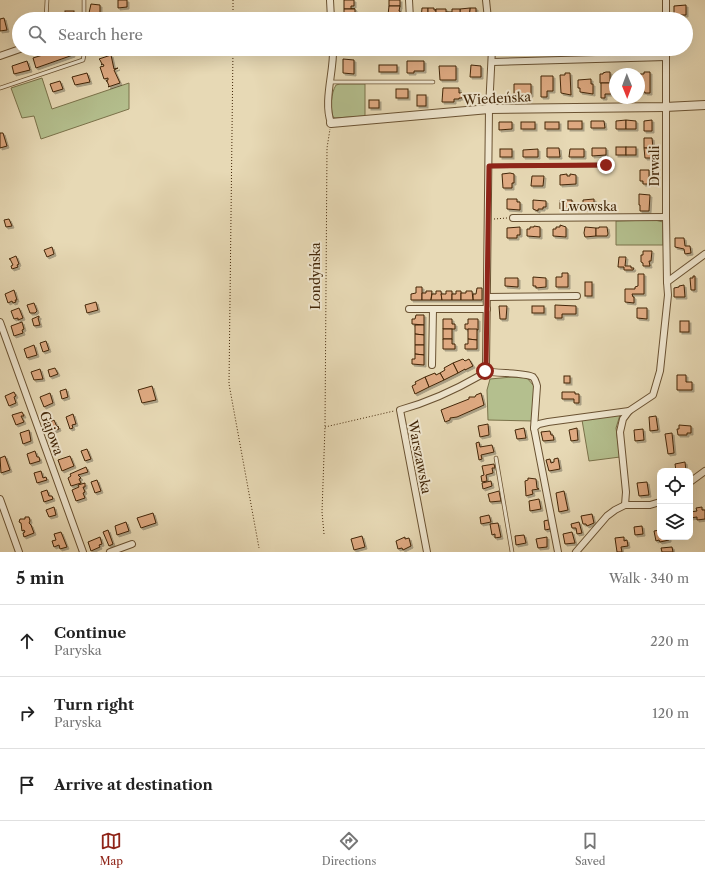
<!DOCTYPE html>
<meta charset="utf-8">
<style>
:root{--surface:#fff;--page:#f2f2f2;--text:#222;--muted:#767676;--line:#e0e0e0;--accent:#8f2418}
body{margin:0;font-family:"Libre Caslon Text",serif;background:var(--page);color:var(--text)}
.controls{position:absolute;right:12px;bottom:12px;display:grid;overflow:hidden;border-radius:8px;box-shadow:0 4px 16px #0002}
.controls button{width:36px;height:36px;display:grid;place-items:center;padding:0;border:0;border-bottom:1px solid var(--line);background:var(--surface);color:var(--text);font:20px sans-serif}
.compass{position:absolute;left:609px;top:68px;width:36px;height:36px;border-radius:50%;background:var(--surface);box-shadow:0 4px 16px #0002;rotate:179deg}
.stop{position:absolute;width:12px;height:12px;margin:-9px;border:3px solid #8f2418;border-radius:50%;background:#fff}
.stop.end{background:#8f2418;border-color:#fff;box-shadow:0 1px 4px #0008}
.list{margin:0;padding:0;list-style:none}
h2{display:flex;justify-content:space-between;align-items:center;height:52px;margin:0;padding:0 16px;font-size:17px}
h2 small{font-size:13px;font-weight:400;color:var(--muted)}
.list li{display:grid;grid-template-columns:26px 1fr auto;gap:12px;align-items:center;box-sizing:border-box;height:72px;padding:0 16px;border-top:1px solid var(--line)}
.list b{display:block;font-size:15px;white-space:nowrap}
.list p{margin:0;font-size:13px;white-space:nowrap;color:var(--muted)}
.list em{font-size:13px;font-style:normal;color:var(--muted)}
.icon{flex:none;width:22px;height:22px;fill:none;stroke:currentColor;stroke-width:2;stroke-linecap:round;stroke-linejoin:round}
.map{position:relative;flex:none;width:705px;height:552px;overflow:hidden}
.search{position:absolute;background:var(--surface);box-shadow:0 4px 16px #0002;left:12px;right:12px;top:12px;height:44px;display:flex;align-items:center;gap:10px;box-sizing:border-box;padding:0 14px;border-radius:22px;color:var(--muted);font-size:15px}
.sheet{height:268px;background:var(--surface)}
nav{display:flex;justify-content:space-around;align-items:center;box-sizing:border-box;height:56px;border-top:1px solid var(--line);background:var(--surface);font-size:11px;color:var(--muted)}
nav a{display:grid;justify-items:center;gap:2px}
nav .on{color:var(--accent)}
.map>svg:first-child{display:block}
</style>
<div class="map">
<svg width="705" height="552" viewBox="0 0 705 552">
<defs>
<filter id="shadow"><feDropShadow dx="2" dy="2" stdDeviation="0" flood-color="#0004"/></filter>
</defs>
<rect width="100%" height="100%" fill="#e7d9b5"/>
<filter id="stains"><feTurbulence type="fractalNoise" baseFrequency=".005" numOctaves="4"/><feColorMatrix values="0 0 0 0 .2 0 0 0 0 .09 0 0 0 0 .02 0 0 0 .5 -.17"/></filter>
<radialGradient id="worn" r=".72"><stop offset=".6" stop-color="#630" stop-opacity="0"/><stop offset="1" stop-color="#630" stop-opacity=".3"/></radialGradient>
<g fill="#b4bf8e" stroke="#7a724a">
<path d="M42,78l10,31 77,-26v26l-88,30 -7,-23 -12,2 -11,-30z"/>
<path d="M340,84h25v32l-30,2 -2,-1c-3,-9 -2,-24 3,-32z"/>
<path d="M655,220l8,2v23h-47v-24z"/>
<path d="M512,377l15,1 7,8 -1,35 -45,-1 -1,-30 3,-11z"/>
<path d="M620,415l-4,13 4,29 -31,4 -7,-41z"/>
</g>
<g fill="#dfaa82" stroke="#412507" filter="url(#shadow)">
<path d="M118,0h9v7l-9,1z"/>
<path d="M344,0h10v6h-3v3h4h-11z"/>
<rect x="389" y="0" width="11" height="6"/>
<path d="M91,4l9,1v9l-6,1 -1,-2h-4z"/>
<path d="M686,5v10h-12v-9z"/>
<path d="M389,6h11l-1,5h1v4h-12z"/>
<path d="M422,8h6v11h-7z"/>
<path d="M428,8h6v2h2v-1v10l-4,-1v1h-4z"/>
<path d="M470,8h6v11h-7z"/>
<path d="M470,8l-1,11h-9v-10z"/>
<path d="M344,9h11v9h-11v-4h2l-1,-1h-1z"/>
<path d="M436,9h10v3h3v7h-13z"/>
<path d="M452,9h8v10h-11v-7h3z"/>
<rect x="65" y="11" width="9" height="8"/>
<path d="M388,15h13l-1,4h-13z"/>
<path d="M4,18l3,12 -7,1v-12z"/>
<path d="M62,49h9l2,6 -37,13 -3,-10z"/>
<rect x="453" y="49" width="10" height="4"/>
<path d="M111,55l3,14 4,-1 -4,2 6,13 -12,4 1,-1 -2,-5h-1l2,-1v-2l-4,1 -4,-12 4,-1 -1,-2 -2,1 1,-1 -2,-4 -1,-1z"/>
<path d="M343,59l11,1v14l-11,-1z"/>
<path d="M27,61l3,9 -16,4 -2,-8z"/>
<path d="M407,61h17v10h-10v2h-7z"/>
<rect x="379" y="65" width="18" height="7"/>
<path d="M471,65l10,1v11h-11z"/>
<path d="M439,66h17v14h-16z"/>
<path d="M606,72h4v11h-10v-9h3v-1z"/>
<path d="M644,72h6v21h-5v-1h-4l-1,-18h4z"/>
<path d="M87,73l3,9 -15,3 -3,-8z"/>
<path d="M565,73h5l1,22 -10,-2 -1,-18h5z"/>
<path d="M541,76h12v15h-6v6h-6z"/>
<path d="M591,79v5h2v10l-13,-2v-4h-2v-8z"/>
<path d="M60,81l3,8 -10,3 -3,-8z"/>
<path d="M601,83h10v11h-6v4h-4z"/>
<path d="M514,84h17v11h-10v3h-7z"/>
<path d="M443,88h16v5h3v5h-3v1h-5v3h-12z"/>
<rect x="396" y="89" width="12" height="9"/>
<rect x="417" y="95" width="9" height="11"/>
<rect x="369" y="100" width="10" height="8"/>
<path d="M626,120v9h-10v-8z"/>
<path d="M626,120l10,1v8h-10z"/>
<path d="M652,120v11h-8v-10z"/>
<rect x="568" y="121" width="14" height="8"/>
<path d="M591,121h13l1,7h-14z"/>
<path d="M499,122h13v7l-13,1z"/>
<rect x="521" y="122" width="14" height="7"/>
<rect x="545" y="122" width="14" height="7"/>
<path d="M0,133h3l4,13 -7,2z"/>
<path d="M644,138h8l1,10h-9z"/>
<rect x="616" y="147" width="10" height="8"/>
<rect x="626" y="147" width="10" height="8"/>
<path d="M547,148h12l1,9h-13z"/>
<path d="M592,148h14v7l-14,1z"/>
<path d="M644,148h9v10h-8z"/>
<rect x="500" y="149" width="12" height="8"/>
<path d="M538,149v8h-15v-7z"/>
<path d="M570,149h14v8h-15z"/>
<path d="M640,170h9v7h3v7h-9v-3h-3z"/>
<path d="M510,173l4,1v9h-2v5h-9l-1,-14z"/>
<path d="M567,174v2h3v-2l6,1v9l-16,1v-10z"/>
<path d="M532,176h12l-1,10h-12z"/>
<path d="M639,194l11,1 -1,16h-9v-6h-1z"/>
<path d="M507,199h10v3h3v8l-13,-1z"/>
<path d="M594,199v10h-11v-9z"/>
<path d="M533,200l13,1v6h-3v2h-5v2l-5,-2z"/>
<path d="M560,200h12v7h-3v2h-4v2l-5,-2z"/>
<path d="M9,219l3,7 -6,1 -2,-7z"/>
<path d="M560,225l6,2v10l-13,-1v-7h3v-2h4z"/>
<path d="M534,226l6,1v10l-13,-1v-7h3v-2h4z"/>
<path d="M520,227v8h-3v3h-10v-10z"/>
<path d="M585,227l11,1v8l-11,1 -1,-4z"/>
<path d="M599,227h8l1,7 -1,2h-11v-8h3z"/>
<path d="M675,238h9l1,8h5l1,7 -6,1 -1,-5 -9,-2z"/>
<path d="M52,247l2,7 -7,3 -3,-7z"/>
<path d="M643,251h9l-1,10h-2l1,5h-7v-3l-2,-1v-7h2z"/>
<path d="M16,256l3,8 -2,1 1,2 -6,2 -1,-3 2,-1 -3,-6h-1z"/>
<path d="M619,257h7l-1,9h6v2h3l-1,2h-9v-3h-6z"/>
<path d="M562,273h6v14h-12v-10h6z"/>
<path d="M638,274h6v20h-12l1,3h1v6l-9,-1v-13h10v-2l3,-1z"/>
<path d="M693,276h2v14h-4l-1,-12h3z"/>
<path d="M533,277l13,1v9l-10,1v-2h-3z"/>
<path d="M505,278h13v9l-13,-1z"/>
<rect x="585" y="282" width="7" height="14"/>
<path d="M684,285l1,12h-11v-9l5,-1v-1z"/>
<path d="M416,287h6v13h-11v-6l5,-1z"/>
<path d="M477,288h5v12h-9v-6h3z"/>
<path d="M14,290l3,10h-2l1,2 -3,1 -1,-2 -4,2 -3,-9z"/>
<path d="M426,291h6l-1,9h-9v-7h4z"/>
<path d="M436,291h5l1,9h-11l1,-6h4z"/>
<path d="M446,291h6v9h-10l-1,-6h5z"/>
<path d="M456,291h5v9h-9v-6h4z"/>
<path d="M466,291h6l1,9h-12v-7h5z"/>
<path d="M96,302l2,8 -11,3 -2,-8z"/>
<path d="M34,303l3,8 -2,2h-5l-3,-8z"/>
<path d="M555,305l21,1v8h-14v4h-7z"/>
<path d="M499,306h8l-1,13h-6z"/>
<rect x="532" y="306" width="12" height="7"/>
<path d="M19,308l4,10 -5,2v-2l-4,1 -3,-8z"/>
<path d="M637,308h10v11l-10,-1z"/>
<path d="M416,315h8v10l-12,-1v-5h3z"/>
<path d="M39,316v2h-1l2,7 -6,1 -2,-7z"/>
<path d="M443,319h9v5h3v5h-12z"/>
<path d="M468,319h10v11l-13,-1v-5h3z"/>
<rect x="680" y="321" width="9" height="11"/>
<path d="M22,322l2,7 -2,1 1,3 -9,3 -3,-10z"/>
<path d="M415,325h9v10l-9,-1z"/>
<rect x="443" y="329" width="9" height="10"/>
<path d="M468,329h9v11l-9,-1z"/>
<path d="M415,334l9,1v10h-9z"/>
<path d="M443,339h9v5h3v5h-12z"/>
<path d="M468,339l9,1v9h-12v-5h3z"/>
<path d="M46,341l3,9 -6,2 -3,-9z"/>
<path d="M34,345l3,10 -10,3 -3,-9z"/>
<path d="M415,345h9v10l-9,-1z"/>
<path d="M415,354l9,1v10l-12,-1v-5h3z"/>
<path d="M463,359l2,2 4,-2 4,7 -8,4v-1l-7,4 -5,-10z"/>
<path d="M453,363l5,10 -14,7 -4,-7 5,-3 -1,-2z"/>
<path d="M55,368l3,6 -8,3 -2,-7z"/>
<path d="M40,369l3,10 -9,1 -3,-8z"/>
<path d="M435,373l1,2 4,-2 4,7 -15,7 -4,-10z"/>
<path d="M677,375h9v7h6v8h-15z"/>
<rect x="564" y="376" width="6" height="7"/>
<path d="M425,377l4,10 -14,7 -3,-8 4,-2 -1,-2z"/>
<path d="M152,386l4,14 -14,3 -4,-13z"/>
<path d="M66,389l2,8 -6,2 -2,-8z"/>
<path d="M14,392l2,4 -2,1 2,6 -7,3 -4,-10z"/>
<path d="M562,392h13v2h4v9h-5v-4h-12z"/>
<path d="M50,393l3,10 -9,4 -4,-10z"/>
<path d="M481,393l3,12 -27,12 -7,1v2l-5,2 -4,-12 28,-11v-2h6l1,-2z"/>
<path d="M22,412l2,4h-3l3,6 -8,3 -4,-10z"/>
<path d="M73,414l3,10 -4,1 1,3 -3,1 -4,-12z"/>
<path d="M656,416l2,14 -8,1 -1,-14z"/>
<path d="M54,420l3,7 1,-1 1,3 -10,4 -3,-9z"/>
<path d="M488,424l1,11 -9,2 -2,-11z"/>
<path d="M679,425l12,1v7h-4v2h-9l-1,-6h2z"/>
<path d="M524,428l2,10 -9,1 -2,-9z"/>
<path d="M577,428l1,12 -7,1 -2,-11z"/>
<path d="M643,429l1,11 -9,1 -1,-11z"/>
<path d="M29,430l2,11 -8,3 -3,-11z"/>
<path d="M550,431l1,4h2l1,5 -11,1 -2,-9z"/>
<path d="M672,433l2,20 -6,1 -3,-20z"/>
<path d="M479,442l1,5 12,-2 2,7 -13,3 1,4 -3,1 -3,-17z"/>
<path d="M87,449l4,10 -6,2 -4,-10z"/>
<path d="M35,451l2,6h2l1,4 -10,3 -3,-10z"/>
<path d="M5,456l5,14 -9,3 -1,-15z"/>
<path d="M70,456l4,10 -12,5 -4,-11z"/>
<path d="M558,458l2,11 -11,2 -3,-11 4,-1 1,4 3,-1v-3z"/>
<path d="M685,462l1,9h-10l-1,-7z"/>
<path d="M494,464l1,4h-3l1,5 -7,2 1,6 -5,1 -1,-6 3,-1 -2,-9z"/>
<path d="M86,467l2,5 -10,3 3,3 -2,1 2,4 -10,3 -3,-8 3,-2 -1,-2z"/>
<path d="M41,471l2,7 3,-1 1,3 -10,3 -3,-10z"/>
<path d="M528,478l8,1 1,9 2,1 -7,1 1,4 -7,2 -1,-15 3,-1z"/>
<path d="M97,480l4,11 -6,2 -4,-11z"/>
<path d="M491,481l1,5 -9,3 -1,-6z"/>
<path d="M647,482l2,13 -10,1 -2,-13z"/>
<path d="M85,483v4h-2l2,5 -2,1 2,5 -9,3 -4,-11 7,-3 -1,-2z"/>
<path d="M47,490l2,6h3l1,3 -9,3 -3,-10z"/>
<path d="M499,491l2,10 -11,1 -2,-8z"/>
<path d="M564,491l4,19 -9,2 -3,-19z"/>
<path d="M539,499l2,10 -11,2 -1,-10z"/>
<path d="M54,507l2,8 -7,2 -3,-7z"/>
<path d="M702,507v3h3v9l-8,1v-3l-7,1v-6l7,-1 -1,-3z"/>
<path d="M153,513l3,10 -15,5 -4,-10z"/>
<path d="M592,514l2,9 -7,3 -1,-2h-3l-2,-8z"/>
<path d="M489,515l2,7 -10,2 -1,-7z"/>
<path d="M25,517h4l1,4 -1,2 2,2 3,8 -10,4 -1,-4 2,-1 -1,-2 -2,1 -1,-8 -2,-1 1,-3h5z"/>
<path d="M548,520l2,9 -5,1 -1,-9z"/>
<path d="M126,522l3,9 -12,4 -2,-9z"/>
<path d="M579,522l3,11 -5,1 -1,-6h-4l-1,-4z"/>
<path d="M498,523l3,14 -6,1v-4l-3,1 -2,-11z"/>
<path d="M642,526l1,8 -8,1 -1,-8z"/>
<path d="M108,530l5,14 -4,2 -6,-14z"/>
<path d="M660,530v7h9v3l-9,2 -1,-2 -3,1 -2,-10z"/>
<path d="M61,532l6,15 -7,2 -1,-4 -5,2 -2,-6 4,-1 -2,-6z"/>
<path d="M572,532l3,11 -10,1 -2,-10z"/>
<path d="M524,535l2,8 -10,2 -1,-9z"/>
<path d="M362,536l3,11 -11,3 -3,-11z"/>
<path d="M100,537l2,7 -3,1 1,2 -9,4 -3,-9z"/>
<path d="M405,537v2l4,-1 2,8 -8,4 -1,-2 -4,1 -2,-8z"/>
<path d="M547,537v10l-9,1 -2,-9z"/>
<path d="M624,537v4l3,-1 1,6 -7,1 1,5h-5l-2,-14z"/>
<path d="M672,547l1,5h-11l-1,-4z"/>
</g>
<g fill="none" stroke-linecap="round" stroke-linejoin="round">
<defs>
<g id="service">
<path d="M46,19l1,-19"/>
<path d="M84,19v-19"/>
<path d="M331,82h102"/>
<path d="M0,88l83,-28 1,-5 -1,-6"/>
<path d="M489,166l117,-1"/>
<path d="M496,458l16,94"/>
</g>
<g id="minor">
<path d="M330,0l1,19"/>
<path d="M409,0l1,19"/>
<path d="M486,0l2,19"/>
<path d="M666,19v-19"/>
<path d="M666,49v168l1,65"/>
<path d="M0,56l20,-7"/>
<path d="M492,62l174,-5"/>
<path d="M331,123c-8,-22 3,-51 2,-74"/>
<path d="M513,218l153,-1"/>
<path d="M487,297l90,-1"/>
<path d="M409,309h78"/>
<path d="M0,322l83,230"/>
<path d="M432,365l1,-56"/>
<path d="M485,371l1,-4 3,-258 3,-60"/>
<path d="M485,371c11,3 40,1 48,6 3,3 3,6 4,9l-3,42"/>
<path d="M690,482l15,-11"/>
<path d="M0,499l19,53"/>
<path d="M625,505l1,-13 -6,-60 3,-13 6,-8 24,-16 7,-24 8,-76 -1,-13 38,-28"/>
<path d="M110,552l22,-8"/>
<path d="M427,552l-27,-142c29,-8 55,-20 81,-35l4,-4"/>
<path d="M558,552l-24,-124 5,-4 9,-2 81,-11"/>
<path d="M576,552l31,-36 8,-6 10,-5h25l10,-3"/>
</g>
<path id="tertiary" d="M331,123l158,-14 176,-2 40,-2"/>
</defs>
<use href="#service" stroke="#6a5232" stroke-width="4.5"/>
<use href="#minor" stroke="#6a5232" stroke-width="8"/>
<use href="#tertiary" stroke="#6a5232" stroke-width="10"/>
<g stroke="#412507" stroke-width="1" stroke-dasharray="1 2" stroke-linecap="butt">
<path d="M233,0v19"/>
<path d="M233,49l-4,335 30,164"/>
<path d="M494,219l13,-1"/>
<path d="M325,427l69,-16"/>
<path d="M324,534l-2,-22 3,-85 2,-279 3,-19"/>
</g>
<use href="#service" stroke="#efe6cf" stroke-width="3"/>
<use href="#minor" stroke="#efe6cf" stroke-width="6"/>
<use href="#tertiary" stroke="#efe6cf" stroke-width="8"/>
</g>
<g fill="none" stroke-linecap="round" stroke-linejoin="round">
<path stroke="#8f2418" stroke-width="5" d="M485,371l1,-4 3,-201 117,-1"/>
</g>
<g text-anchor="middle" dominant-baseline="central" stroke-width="4" stroke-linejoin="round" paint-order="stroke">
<g font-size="13" fill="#412507" stroke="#efe6cf">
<text transform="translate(497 98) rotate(-3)">Wiedeńska</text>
<text transform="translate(654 166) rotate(-90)">Drwali</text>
<text x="589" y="206">Lwowska</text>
<text transform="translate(315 276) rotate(-90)">Londyńska</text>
<text transform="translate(52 433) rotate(70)">Gajowa</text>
<text transform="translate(420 457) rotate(79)">Warszawska</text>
</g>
</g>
<rect width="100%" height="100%" filter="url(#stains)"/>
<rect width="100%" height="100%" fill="url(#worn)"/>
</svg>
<div class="controls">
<button><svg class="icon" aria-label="locate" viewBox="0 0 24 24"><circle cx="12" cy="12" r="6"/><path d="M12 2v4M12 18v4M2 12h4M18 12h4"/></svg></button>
<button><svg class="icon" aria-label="layers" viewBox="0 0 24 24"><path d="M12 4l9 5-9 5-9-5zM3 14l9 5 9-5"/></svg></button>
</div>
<svg class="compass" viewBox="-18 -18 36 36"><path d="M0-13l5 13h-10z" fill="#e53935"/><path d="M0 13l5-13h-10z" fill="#767676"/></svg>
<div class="stop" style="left:485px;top:371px"></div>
<div class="stop end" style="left:606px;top:165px"></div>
<div class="search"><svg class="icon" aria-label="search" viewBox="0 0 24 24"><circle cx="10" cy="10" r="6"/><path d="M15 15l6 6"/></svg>Search here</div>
</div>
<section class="sheet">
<h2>5 min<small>Walk · 340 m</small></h2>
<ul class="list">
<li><svg class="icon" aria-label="ahead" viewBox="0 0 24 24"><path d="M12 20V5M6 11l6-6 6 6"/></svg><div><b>Continue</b><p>Paryska</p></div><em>220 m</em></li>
<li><svg class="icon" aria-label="right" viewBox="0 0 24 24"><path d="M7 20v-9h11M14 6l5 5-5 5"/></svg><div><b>Turn right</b><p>Paryska</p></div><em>120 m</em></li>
<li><svg class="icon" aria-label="arrive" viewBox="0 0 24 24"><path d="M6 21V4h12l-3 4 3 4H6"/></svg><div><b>Arrive at destination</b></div></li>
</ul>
</section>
<nav>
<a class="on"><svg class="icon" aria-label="map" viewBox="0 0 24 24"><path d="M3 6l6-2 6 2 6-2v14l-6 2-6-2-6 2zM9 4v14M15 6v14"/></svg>Map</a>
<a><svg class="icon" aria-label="directions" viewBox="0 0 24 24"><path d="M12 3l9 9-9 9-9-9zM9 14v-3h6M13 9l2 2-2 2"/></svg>Directions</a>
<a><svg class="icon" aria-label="saved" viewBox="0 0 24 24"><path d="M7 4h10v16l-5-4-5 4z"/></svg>Saved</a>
</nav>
